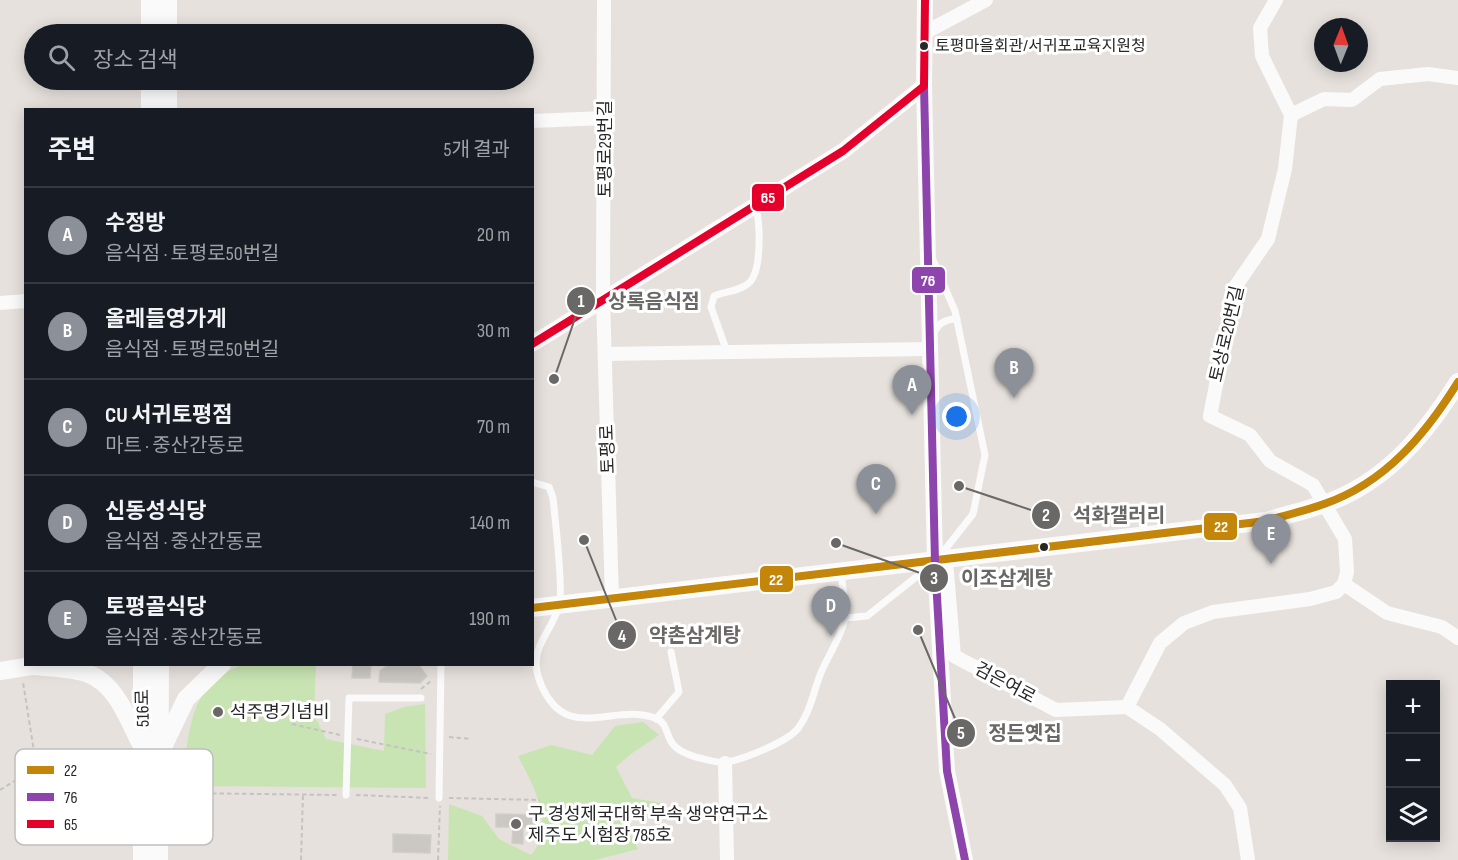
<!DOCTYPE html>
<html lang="ko">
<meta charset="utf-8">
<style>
:root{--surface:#171b24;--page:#242831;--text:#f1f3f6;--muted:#9ea1a6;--line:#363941;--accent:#8c9099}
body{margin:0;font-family:"Sofia Sans Condensed","Noto Sans KR",sans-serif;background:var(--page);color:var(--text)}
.controls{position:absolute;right:18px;bottom:18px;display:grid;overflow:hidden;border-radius:0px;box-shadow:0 3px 15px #0003}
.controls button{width:54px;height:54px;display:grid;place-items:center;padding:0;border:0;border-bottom:2px solid var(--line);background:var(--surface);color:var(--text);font:30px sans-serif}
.compass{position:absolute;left:1314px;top:18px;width:54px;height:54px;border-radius:50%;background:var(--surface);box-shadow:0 3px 15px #0003;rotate:1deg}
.you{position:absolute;left:957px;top:417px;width:21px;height:21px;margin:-15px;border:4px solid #fff;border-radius:50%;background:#1a73e8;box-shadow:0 0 0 9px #1a73e833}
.badge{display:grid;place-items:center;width:39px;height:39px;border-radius:50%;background:var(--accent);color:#fff;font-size:20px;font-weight:700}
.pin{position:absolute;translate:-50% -50px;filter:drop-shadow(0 2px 3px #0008)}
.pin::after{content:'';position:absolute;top:32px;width:21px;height:18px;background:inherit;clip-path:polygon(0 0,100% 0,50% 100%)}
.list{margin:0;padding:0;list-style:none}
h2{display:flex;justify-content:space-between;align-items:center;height:78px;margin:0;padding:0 24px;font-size:26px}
h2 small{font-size:20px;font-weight:400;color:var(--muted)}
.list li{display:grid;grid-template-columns:39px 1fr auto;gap:18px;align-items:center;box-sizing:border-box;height:96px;padding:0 24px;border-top:2px solid var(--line)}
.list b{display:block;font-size:22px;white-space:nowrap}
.list p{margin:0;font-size:20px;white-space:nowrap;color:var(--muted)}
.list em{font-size:20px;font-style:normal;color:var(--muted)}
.icon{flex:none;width:33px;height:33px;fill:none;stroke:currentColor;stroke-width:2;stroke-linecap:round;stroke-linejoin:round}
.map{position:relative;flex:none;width:1458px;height:860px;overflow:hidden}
.search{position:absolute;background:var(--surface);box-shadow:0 3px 15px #0003;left:24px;top:24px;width:510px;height:66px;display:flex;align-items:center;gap:15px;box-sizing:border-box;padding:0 21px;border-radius:33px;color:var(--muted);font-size:22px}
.panel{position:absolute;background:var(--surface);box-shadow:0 3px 15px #0003;left:24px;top:108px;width:510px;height:558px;border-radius:0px}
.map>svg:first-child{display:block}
</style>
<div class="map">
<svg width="1458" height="860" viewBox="0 0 1458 860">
<rect width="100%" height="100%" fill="#e6e1dc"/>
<g fill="#c8e4b2">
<path d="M243,665h73l-2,50 12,24 58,12 1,-37 19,-7 21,-3 1,84 -236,-2 5,-18 -11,5c5,-47 8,-91 59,-108z"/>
<path d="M643,722l16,13 -28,19 -15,13 16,31 29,5 10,9 -41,8 1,16 7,13 -43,11h-147l1,-56 33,12 17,23 32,16c26,-29 2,-70 -13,-99l33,-11 41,10 23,-29z"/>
</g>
<g fill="#cbc7c3" stroke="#d1cdc8" stroke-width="1.5">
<path d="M353,664h18l-1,14h-18z"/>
<path d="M390,664h28l9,12 -7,7 -41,-1 1,-11z"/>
<path d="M496,814l42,1 -1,13 -14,-1v17l-11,-1 1,-16h-17z"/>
<path d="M393,834l38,1 -1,18 -37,-1z"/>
</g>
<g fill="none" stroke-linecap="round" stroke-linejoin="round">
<g stroke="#c4c3c2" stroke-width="2" stroke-dasharray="4.5 3" stroke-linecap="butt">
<path d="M421,689l11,-9"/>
<path d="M292,724l48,11"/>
<path d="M449,737l22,2"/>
<path d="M357,739l74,15"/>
<path d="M0,790l26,-16 9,-16 -12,-76"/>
<path d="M182,793l156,2"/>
<path d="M356,795l75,3"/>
<path d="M449,798l91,2"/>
<path d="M301,860l2,-66"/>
<path d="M438,860l2,-54"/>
</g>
<g stroke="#fbfafa" stroke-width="7">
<path d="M933,260l22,51 30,144 -12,59 -33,42"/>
<path d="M934,333c4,-10 13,-14 23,-14"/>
<path d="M727,352l-16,-45 3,-11c10,-4 29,-6 36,-14 12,-13 10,-58 6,-75"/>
<path d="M532,482l17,5 4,11c2,20 11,95 6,108 -9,30 -32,42 -19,76 25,64 73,20 115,36 13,5 10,15 17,25 6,9 23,14 32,16 7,2 16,4 23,3 17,-3 63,-21 72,-35 13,-18 15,-40 24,-59 7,-15 19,-34 22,-50 2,-13 -3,-32 -4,-45"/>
<path d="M845,618l22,-2 63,-50"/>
<path d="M656,719l23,-27 -8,-40"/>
<path d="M346,795l3,-97h72"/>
<path d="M439,798l2,-134"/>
</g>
<g stroke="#fbfafa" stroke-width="14">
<path d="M604,0l-1,299 9,300"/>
<path d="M926,32l60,-32"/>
<path d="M1291,115l33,-16 28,1 28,-21 48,-5 30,4"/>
<path d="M532,121l73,-3"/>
<path d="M0,303l26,-2"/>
<path d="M605,354l324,-5"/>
<path d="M946,561l8,95 102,54 71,-3 33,22 65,56 15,23 8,52"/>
<path d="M1344,584l43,29 55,14 16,11"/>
<path d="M1127,707l33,-64 24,-20 29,-11 97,-13 26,-7 8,-8 3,-12 -2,-33 -32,-54 -43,-24 -20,-26 -40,-19 25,-129 33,-48 17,-70 6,-54 -29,-59 -2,-28 16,-28"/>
<path d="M725,763l2,97"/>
</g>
<g stroke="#fbfafa" stroke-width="16">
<path d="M924,86l11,476 12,209 18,89"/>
<path d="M532,344l311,-193 81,-65 1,-86"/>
</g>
<g stroke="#fbfafa" stroke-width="18">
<path d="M150,34v-34"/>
<path d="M168,34v-34"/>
<path d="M150,110v-30"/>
<path d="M168,110v-30"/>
<path d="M532,608l734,-87c19,-6 39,-10 58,-17 61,-21 101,-69 134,-122"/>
<path d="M34,666c17,2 39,2 55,8 28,11 39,46 52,70"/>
<path d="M0,671l44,-7"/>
<path d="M163,747l23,-48 36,-35"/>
<path d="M142,860v-196"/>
<path d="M159,860l1,-196"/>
</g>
<defs>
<path id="bus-1" d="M532,608l734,-87c19,-6 39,-10 58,-17 61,-21 101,-69 134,-122"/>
<path id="bus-2" d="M924,86l11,476 12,209 18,89"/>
<path id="bus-3" d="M532,344l311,-193 81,-65 1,-86"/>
</defs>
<use href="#bus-1" stroke="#fff" stroke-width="12"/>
<use href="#bus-2" stroke="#fff" stroke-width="12"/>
<use href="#bus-3" stroke="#fff" stroke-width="12"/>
<use href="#bus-1" stroke="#c3860a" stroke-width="8"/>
<use href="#bus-2" stroke="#8e44ad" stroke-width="8"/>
<use href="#bus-3" stroke="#e4002b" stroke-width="8"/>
</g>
<g fill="#272727" stroke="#fff" stroke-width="2">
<circle cx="924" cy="46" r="5"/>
<circle cx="1044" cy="547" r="5"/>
</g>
<g fill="#6a6866" stroke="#fff" stroke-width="2">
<circle cx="218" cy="712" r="6"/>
<circle cx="516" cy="824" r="6"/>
</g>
<g text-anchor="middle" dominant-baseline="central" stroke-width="6" stroke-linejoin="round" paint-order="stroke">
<g font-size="16" fill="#272727" stroke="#fff" text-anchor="start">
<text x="935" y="46">토평마을회관/서귀포교육지원청</text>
</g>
<g font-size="18" fill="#272727" stroke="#fff">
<text transform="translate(605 149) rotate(-90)">토평로29번길</text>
<text transform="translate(1227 334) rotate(-77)">토상로20번길</text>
<text transform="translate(608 449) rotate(-92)">토평로</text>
<text transform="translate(1005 683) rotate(28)">검은여로</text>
<text transform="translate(143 708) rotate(-91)">516로</text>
</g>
<g font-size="18" fill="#272727" stroke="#fff" text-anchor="start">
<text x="230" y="712">석주명기념비</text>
<text x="528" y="814">구 경성제국대학 부속 생약연구소<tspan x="528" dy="21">제주도 시험장 785호</tspan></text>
</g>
</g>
<rect x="15" y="749" width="198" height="96" rx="9" fill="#fff" stroke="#bebebe" stroke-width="1.5"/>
<rect x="27" y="766" width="27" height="8" fill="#c3860a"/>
<rect x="27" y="793" width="27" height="8" fill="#8e44ad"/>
<rect x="27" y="820" width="27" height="8" fill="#e4002b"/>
<g font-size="16" fill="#272727">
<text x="64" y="776">22</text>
<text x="64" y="803">76</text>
<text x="64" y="830">65</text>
</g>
<path fill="none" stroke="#6a6866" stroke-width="2" d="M554 379L581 301M959 486L1046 515M836 543L934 578M584 540L622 635M918 630L961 733"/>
<g fill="#6a6866" stroke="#fff" stroke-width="2">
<circle cx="554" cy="379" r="6"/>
<circle cx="959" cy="486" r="6"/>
<circle cx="836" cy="543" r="6"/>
<circle cx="584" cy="540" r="6"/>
<circle cx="918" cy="630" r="6"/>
<circle cx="581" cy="301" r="15"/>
<circle cx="1046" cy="515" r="15"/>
<circle cx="934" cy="578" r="15"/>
<circle cx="622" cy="635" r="15"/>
<circle cx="961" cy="733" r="15"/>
</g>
<g font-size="18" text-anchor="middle" font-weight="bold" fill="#fff">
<text x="581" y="307">1</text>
<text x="1046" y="521">2</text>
<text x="934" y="584">3</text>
<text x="622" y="642">4</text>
<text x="961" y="739">5</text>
</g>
<g font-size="20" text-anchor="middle" font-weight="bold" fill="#6a6866" stroke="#fff" stroke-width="6" stroke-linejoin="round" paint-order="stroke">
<text x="654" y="308">상록음식점</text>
<text x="1119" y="522">석화갤러리</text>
<text x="1007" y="585">이조삼계탕</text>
<text x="695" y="642">약촌삼계탕</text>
<text x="1025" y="740">정든옛집</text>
</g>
<g stroke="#fff" stroke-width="2">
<rect x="751" y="183" width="34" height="29" rx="6" fill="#e4002b"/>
<rect x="911" y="266" width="35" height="28" rx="6" fill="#8e44ad"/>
<rect x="1203" y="512" width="35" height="29" rx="6" fill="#c3860a"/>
<rect x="759" y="565" width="35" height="28" rx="6" fill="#c3860a"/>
</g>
<g font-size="16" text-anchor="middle" font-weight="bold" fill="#fff">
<text x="768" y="203">65</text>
<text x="928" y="286">76</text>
<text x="1221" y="532">22</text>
<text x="776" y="585">22</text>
</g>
</svg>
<div class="controls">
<button>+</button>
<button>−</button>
<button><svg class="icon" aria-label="layers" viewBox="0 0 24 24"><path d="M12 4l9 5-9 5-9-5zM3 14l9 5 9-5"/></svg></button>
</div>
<svg class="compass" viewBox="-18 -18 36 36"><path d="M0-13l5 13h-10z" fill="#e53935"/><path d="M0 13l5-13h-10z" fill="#9ea1a6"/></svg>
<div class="you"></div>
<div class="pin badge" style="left:912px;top:415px">A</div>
<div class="pin badge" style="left:1014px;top:398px">B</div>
<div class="pin badge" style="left:876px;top:514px">C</div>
<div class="pin badge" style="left:831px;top:636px">D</div>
<div class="pin badge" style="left:1271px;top:564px">E</div>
<div class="search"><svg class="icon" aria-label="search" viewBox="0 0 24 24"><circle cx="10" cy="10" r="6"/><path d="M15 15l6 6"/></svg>장소 검색</div>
<section class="panel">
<h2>주변<small>5개 결과</small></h2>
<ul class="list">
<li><span class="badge">A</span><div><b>수정방</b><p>음식점 · 토평로50번길</p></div><em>20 m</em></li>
<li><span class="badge">B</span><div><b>올레들영가게</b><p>음식점 · 토평로50번길</p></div><em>30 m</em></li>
<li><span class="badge">C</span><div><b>CU 서귀토평점</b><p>마트 · 중산간동로</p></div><em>70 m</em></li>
<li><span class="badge">D</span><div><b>신동성식당</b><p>음식점 · 중산간동로</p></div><em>140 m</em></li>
<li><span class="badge">E</span><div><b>토평골식당</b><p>음식점 · 중산간동로</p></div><em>190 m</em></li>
</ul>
</section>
</div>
